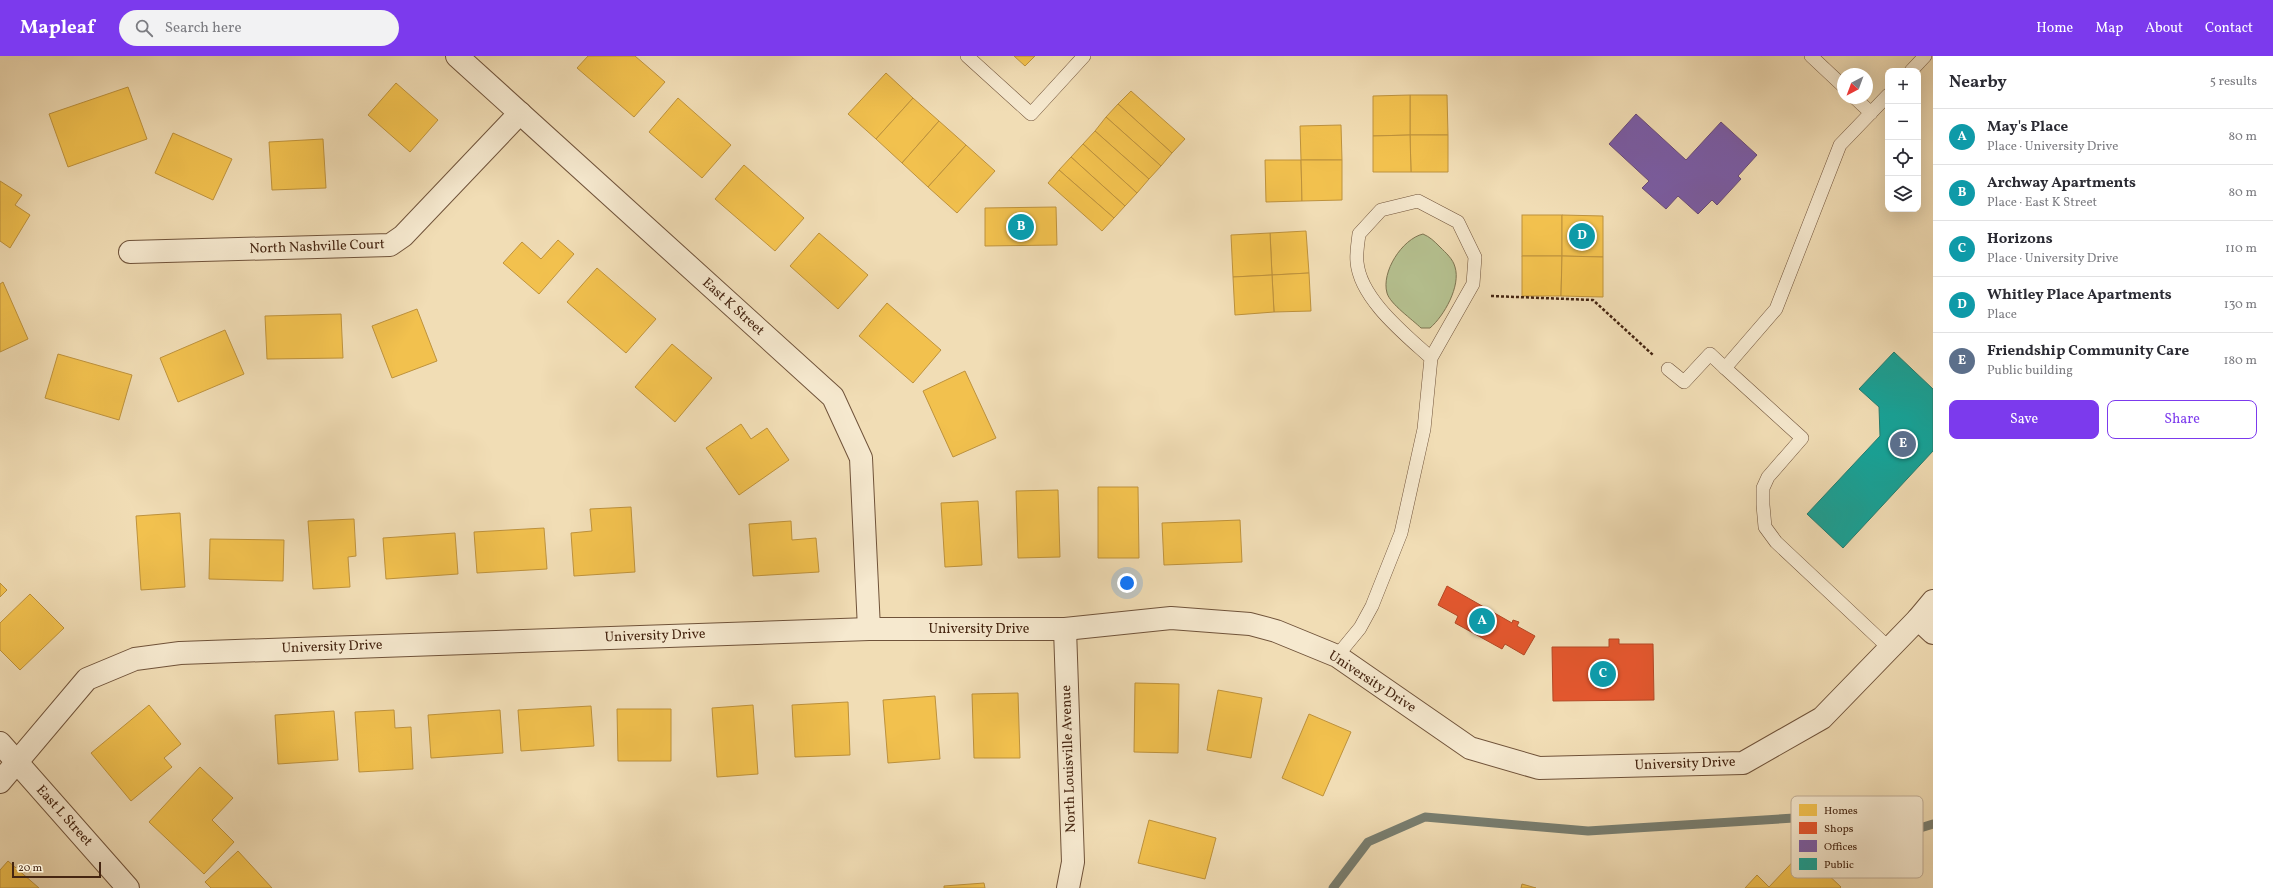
<!DOCTYPE html>
<meta charset="utf-8">
<style>
:root{--surface:#fff;--page:#f2f2f3;--text:#2b2b33;--muted:#7c7c81;--line:#e1e1e2;--accent:#7c3aed}
body{margin:0;font-family:Vollkorn,serif;background:var(--page);color:var(--text)}
.controls{position:absolute;right:12px;top:12px;display:grid;overflow:hidden;border-radius:8px;box-shadow:0 4px 16px #0002}
.controls button{width:36px;height:36px;display:grid;place-items:center;padding:0;border:0;border-bottom:1px solid var(--line);background:var(--surface);color:var(--text);font:20px sans-serif}
.compass{position:absolute;left:1837px;top:12px;width:36px;height:36px;border-radius:50%;background:var(--surface);box-shadow:0 4px 16px #0002;rotate:221deg}
.scale{position:absolute;left:12px;bottom:10px;width:89px;box-sizing:border-box;padding-left:4px;border:2px solid #452511;border-top:0;font-size:11px;line-height:14px;white-space:nowrap;color:#452511;-webkit-text-stroke:3px #f6e9cf;paint-order:stroke}
.you{position:absolute;left:1127px;top:527px;width:14px;height:14px;margin:-10px;border:3px solid #fff;border-radius:50%;background:#1a73e8;box-shadow:0 0 0 6px #1a73e833}
.badge{display:grid;place-items:center;width:26px;height:26px;border-radius:50%;background:var(--accent);color:#fff;font-size:13px;font-weight:700}
.pin{position:absolute;translate:-50% -50%;border:2px solid #fff;box-shadow:0 1px 4px #0006}
.list{margin:0;padding:0;list-style:none}
h2{display:flex;justify-content:space-between;align-items:center;height:52px;margin:0;padding:0 16px;font-size:17px}
h2 small{font-size:13px;font-weight:400;color:var(--muted)}
.list li{display:grid;grid-template-columns:26px 1fr auto;gap:12px;align-items:center;box-sizing:border-box;height:56px;padding:0 16px;border-top:1px solid var(--line)}
.list b{display:block;font-size:15px;white-space:nowrap}
.list p{margin:0;font-size:13px;white-space:nowrap;color:var(--muted)}
.list em{font-size:13px;font-style:normal;color:var(--muted)}
.actions{display:flex;gap:8px;padding:12px 16px}
.actions a{flex:1;padding:9px 0;border:1px solid var(--accent);border-radius:8px;text-align:center;font-size:14px;color:var(--accent)}
.actions .main{background:var(--accent);color:#fff}
.icon{flex:none;width:22px;height:22px;fill:none;stroke:currentColor;stroke-width:2;stroke-linecap:round;stroke-linejoin:round}
.map{position:relative;flex:none;width:1933px;height:832px;overflow:hidden}
header{display:flex;align-items:center;gap:24px;box-sizing:border-box;height:56px;padding:0 20px;background:var(--accent);color:#fff}
header strong{font-size:19px}
nav{display:flex;gap:22px;margin-inline-start:auto;font-size:14px}
.search{width:280px;height:36px;background:var(--page);display:flex;align-items:center;gap:10px;box-sizing:border-box;padding:0 14px;border-radius:22px;color:var(--muted);font-size:15px}
main{display:flex}
aside{flex:1;background:var(--surface)}
.map>svg:first-child{display:block}
</style>
<header>
<strong>Mapleaf</strong>
<div class="search"><svg class="icon" aria-label="search" viewBox="0 0 24 24"><circle cx="10" cy="10" r="6"/><path d="M15 15l6 6"/></svg>Search here</div>
<nav><a>Home</a><a>Map</a><a>About</a><a>Contact</a></nav>
</header>
<main>
<div class="map">
<svg width="1933" height="832" viewBox="0 0 1933 832">
<rect width="100%" height="100%" fill="#f1ddb5"/>
<filter id="stains"><feTurbulence type="fractalNoise" baseFrequency=".005" numOctaves="4"/><feColorMatrix values="0 0 0 0 .2 0 0 0 0 .09 0 0 0 0 .02 0 0 0 .5 -.17"/></filter>
<radialGradient id="worn" r=".72"><stop offset=".6" stop-color="#630" stop-opacity="0"/><stop offset="1" stop-color="#630" stop-opacity=".3"/></radialGradient>
<path fill="#b6c291" stroke="#7e7451" d="M1423,178c7,3 11,7 17,13 6,6 13,12 15,20 6,19 -11,49 -25,61h-9c-8,-8 -31,-24 -34,-35 -6,-21 15,-54 36,-59z"/>
<g fill="#f2c14e" stroke="#be923c">
<path d="M588,0h47l30,26 -31,35 -57,-49z"/>
<path d="M1014,0h21l-10,10z"/>
<path d="M886,17l27,25 -37,41 -28,-25z"/>
<path d="M396,27l42,37 -28,32 -42,-37z"/>
<path d="M128,31l19,52 -79,28 -19,-53z"/>
<path d="M1131,35l54,48 -13,14 -54,-49z"/>
<path d="M1410,39h37l1,40h-38z"/>
<path d="M1410,39v40l-37,1v-40z"/>
<path d="M678,42l53,47 -29,33 -53,-46z"/>
<path d="M913,42l26,23 -37,42 -26,-24z"/>
<path d="M1118,48l54,49 -11,13 -55,-49z"/>
<path d="M1106,61l55,49 -12,13 -54,-48z"/>
<path d="M939,65l27,24 -38,42 -26,-24z"/>
<path d="M1341,69l1,35h-41l-1,-34z"/>
<path d="M1095,75l54,48 -12,14 -54,-49z"/>
<path d="M173,77l59,26 -19,41 -58,-27z"/>
<path d="M1410,79h38v37h-37z"/>
<path d="M1410,79l1,37h-38v-36z"/>
<path d="M323,83l3,49 -54,2 -3,-48z"/>
<path d="M1083,88l54,49 -12,13 -54,-49z"/>
<path d="M966,89l29,26 -38,42 -29,-26z"/>
<path d="M1071,101l54,49 -11,12 -55,-48z"/>
<path d="M1265,104h36l1,41 -36,1z"/>
<path d="M1301,104h41v40l-40,1z"/>
<path d="M744,109l60,53 -29,33 -60,-52z"/>
<path d="M1059,114l55,48 -12,13 -54,-48z"/>
<path d="M0,125l22,14 -7,10 15,10 -20,33 -10,-7z"/>
<path d="M1056,151l1,38 -72,1v-38z"/>
<rect x="1522" y="159" width="40" height="41"/>
<path d="M1562,159l41,1v41l-41,-1z"/>
<path d="M1306,175l3,42 -37,2 -2,-42z"/>
<path d="M819,177l49,42 -30,34 -48,-43z"/>
<path d="M1270,177l2,42 -39,2 -2,-42z"/>
<path d="M558,184l16,14 -35,40 -36,-31 19,-21 19,17z"/>
<path d="M1522,200h40l-1,40h-39z"/>
<path d="M1562,200l41,1v40l-42,-1z"/>
<path d="M597,212l59,51 -30,34 -59,-51z"/>
<path d="M1309,217l2,38 -37,1 -2,-37z"/>
<path d="M1272,219l2,37 -39,3 -2,-38z"/>
<path d="M3,226l25,57 -28,13v-68z"/>
<path d="M887,247l54,47 -28,33 -54,-47z"/>
<path d="M417,253l20,52 -45,17 -20,-52z"/>
<path d="M341,258l2,44 -76,1 -2,-43z"/>
<path d="M225,274l19,44 -66,28 -18,-44z"/>
<path d="M672,288l40,34 -37,44 -40,-35z"/>
<path d="M58,298l74,21 -13,45 -74,-22z"/>
<path d="M965,315l31,67 -43,19 -30,-66z"/>
<path d="M741,368l10,15 16,-11 22,32 -50,35 -33,-47z"/>
<path d="M1098,431h40l1,71h-41z"/>
<path d="M1058,434l2,67 -42,1 -2,-67z"/>
<path d="M978,445l4,64 -37,2 -4,-64z"/>
<path d="M631,451l4,65 -61,4 -3,-43 21,-2 -2,-22z"/>
<path d="M180,457l5,74 -44,3 -5,-74z"/>
<path d="M354,463l2,37 -8,1 2,30 -37,2 -5,-68z"/>
<path d="M1240,464l2,42 -78,3 -2,-42z"/>
<path d="M791,465l1,19 24,-2 3,34 -66,4 -4,-52z"/>
<path d="M544,472l3,41 -70,4 -3,-41z"/>
<path d="M455,477l3,41 -72,5 -3,-41z"/>
<path d="M210,483l74,1 -1,41 -74,-2z"/>
<path d="M0,527l7,7 -7,7z"/>
<path d="M30,538l34,34 -44,42 -20,-20v-27z"/>
<path d="M1135,627l44,1 -1,69 -44,-1z"/>
<path d="M1218,634l44,8 -11,60 -44,-8z"/>
<path d="M1018,637l2,65h-46l-2,-64z"/>
<path d="M935,640l5,63 -52,4 -5,-63z"/>
<path d="M848,646l2,53 -55,2 -3,-52z"/>
<path d="M149,649l32,39 -17,14 8,9 -41,34 -40,-48z"/>
<path d="M753,649l5,69 -41,3 -5,-69z"/>
<path d="M591,650l3,40 -73,5 -3,-41z"/>
<path d="M617,653h54v52h-53z"/>
<path d="M394,654l1,18 16,-1 2,42 -54,3 -4,-60z"/>
<path d="M500,654l3,43 -72,5 -3,-43z"/>
<path d="M334,655l4,49 -60,4 -3,-49z"/>
<path d="M1309,658l42,18 -28,64 -41,-18z"/>
<path d="M200,711l33,31 -21,22 22,22 -30,32 -55,-52z"/>
<path d="M1149,764l67,18 -11,41 -67,-16z"/>
<path d="M238,795l34,37h-61l-6,-6z"/>
<path d="M1803,795l38,36 -1,1h-95l12,-13 12,12z"/>
<path d="M8,805l31,27h-39v-18z"/>
<path d="M984,827l1,5h-41v-2z"/>
<path d="M1522,828l14,4h-15z"/>
</g>
<g fill="#e4572e" stroke="#b44825">
<path d="M1447,530l65,37 1,-3 6,2 -2,4 18,10 -11,19 -19,-11 -3,5 -47,-26 3,-7 -20,-11z"/>
<path d="M1609,583h10v5h34l1,56 -101,1 -1,-54h57z"/>
</g>
<path fill="#7b5ea7" stroke="#6b4d7a" d="M1636,58l50,46 35,-38 36,33 -19,21 3,3 -24,26 -5,-5 -14,14 -20,-18 -12,13 -24,-21 7,-7 -40,-37z"/>
<path fill="#17a398" stroke="#257d70" d="M1894,296l39,37v62l-90,97 -36,-34 73,-78 -1,-29 -20,-18z"/>
<g fill="none" stroke-linecap="round" stroke-linejoin="round">
<path stroke="#797f71" stroke-width="9" d="M1333,832l35,-46 57,-25 163,14 222,-14 43,20h38l42,-13"/>
<defs>
<g id="service">
<path d="M967,0l64,58 53,-58"/>
<path d="M1811,0l32,30"/>
<path d="M1911,15l14,-15"/>
<path d="M1888,39l-48,50 -64,164 -51,59 77,70 -34,39 -5,11v17l2,22 11,15 113,106"/>
<path d="M1855,42l16,15"/>
<path d="M1668,313l16,13 26,-28 15,14"/>
<path d="M1337,600l23,-28 12,-22 29,-73 23,-104 7,-71 42,-74 2,-27 -17,-35 -40,-21 -37,9 -22,24c-1,9 -3,19 -2,28 3,37 49,73 74,96"/>
</g>
<g id="minor">
<path d="M457,0l376,341 28,61 8,171"/>
<path d="M130,196l260,-7 13,-9 117,-123"/>
<path d="M1065,573l8,233 -5,26"/>
<path d="M0,687l128,145"/>
<path d="M0,726l87,-103 48,-20 45,-6 689,-24h196l106,-11 79,6 26,7 61,25 133,92 69,20 204,-5 79,-45 96,-99"/>
</g>
<path id="tertiary" d="M1933,545l-15,18 15,14"/>
</defs>
<use href="#service" stroke="#70533a" stroke-width="14"/>
<use href="#minor" stroke="#70533a" stroke-width="24"/>
<use href="#tertiary" stroke="#70533a" stroke-width="24"/>
<path stroke="#452511" stroke-width="2.5" stroke-dasharray="3 2" stroke-linecap="butt" d="M1491,240l102,4 60,55"/>
<use href="#service" stroke="#f6e9cf" stroke-width="13"/>
<use href="#minor" stroke="#f6e9cf" stroke-width="22"/>
<use href="#tertiary" stroke="#f6e9cf" stroke-width="22"/>
</g>
<g text-anchor="middle" dominant-baseline="central" stroke-width="4" stroke-linejoin="round" paint-order="stroke">
<g font-size="14" fill="#452511" stroke="#f6e9cf">
<text transform="translate(317 191) rotate(-2)">North Nashville Court</text>
<text transform="translate(733 251) rotate(42)">East K Street</text>
<text x="979" y="573">University Drive</text>
<text transform="translate(655 580) rotate(-2)">University Drive</text>
<text transform="translate(332 591) rotate(-2)">University Drive</text>
<text transform="translate(1372 626) rotate(33)">University Drive</text>
<text transform="translate(1069 703) rotate(-92)">North Louisville Avenue</text>
<text transform="translate(1685 708) rotate(-2)">University Drive</text>
<text transform="translate(64 760) rotate(48)">East L Street</text>
</g>
</g>
<rect x="1791" y="740" width="132" height="82" rx="6" fill="#f6e9cf" stroke="#c1ae96" stroke-width="1"/>
<rect x="1799" y="748" width="18" height="12" fill="#f2c14e"/>
<rect x="1799" y="766" width="18" height="12" fill="#e4572e"/>
<rect x="1799" y="784" width="18" height="12" fill="#7b5ea7"/>
<rect x="1799" y="802" width="18" height="12" fill="#17a398"/>
<g font-size="11" fill="#452511">
<text x="1824" y="758">Homes</text>
<text x="1824" y="776">Shops</text>
<text x="1824" y="794">Offices</text>
<text x="1824" y="812">Public</text>
</g>
<rect width="100%" height="100%" filter="url(#stains)"/>
<rect width="100%" height="100%" fill="url(#worn)"/>
</svg>
<div class="controls">
<button>+</button>
<button>−</button>
<button><svg class="icon" aria-label="locate" viewBox="0 0 24 24"><circle cx="12" cy="12" r="6"/><path d="M12 2v4M12 18v4M2 12h4M18 12h4"/></svg></button>
<button><svg class="icon" aria-label="layers" viewBox="0 0 24 24"><path d="M12 4l9 5-9 5-9-5zM3 14l9 5 9-5"/></svg></button>
</div>
<svg class="compass" viewBox="-18 -18 36 36"><path d="M0-13l5 13h-10z" fill="#e53935"/><path d="M0 13l5-13h-10z" fill="#7c7c81"/></svg>
<div class="scale">20 m</div>
<div class="you"></div>
<div class="pin badge" style="left:1482px;top:565px;background:#0f9aa8">A</div>
<div class="pin badge" style="left:1021px;top:171px;background:#0f9aa8">B</div>
<div class="pin badge" style="left:1603px;top:618px;background:#0f9aa8">C</div>
<div class="pin badge" style="left:1582px;top:180px;background:#0f9aa8">D</div>
<div class="pin badge" style="left:1903px;top:388px;background:#5c6f8a">E</div>
</div>
<aside>
<h2>Nearby<small>5 results</small></h2>
<ul class="list">
<li><span class="badge" style="background:#0f9aa8">A</span><div><b>May's Place</b><p>Place · University Drive</p></div><em>80 m</em></li>
<li><span class="badge" style="background:#0f9aa8">B</span><div><b>Archway Apartments</b><p>Place · East K Street</p></div><em>80 m</em></li>
<li><span class="badge" style="background:#0f9aa8">C</span><div><b>Horizons</b><p>Place · University Drive</p></div><em>110 m</em></li>
<li><span class="badge" style="background:#0f9aa8">D</span><div><b>Whitley Place Apartments</b><p>Place</p></div><em>130 m</em></li>
<li><span class="badge" style="background:#5c6f8a">E</span><div><b>Friendship Community Care</b><p>Public building</p></div><em>180 m</em></li>
</ul>
<div class="actions"><a class="main">Save</a><a>Share</a></div>
</aside>
</main>
